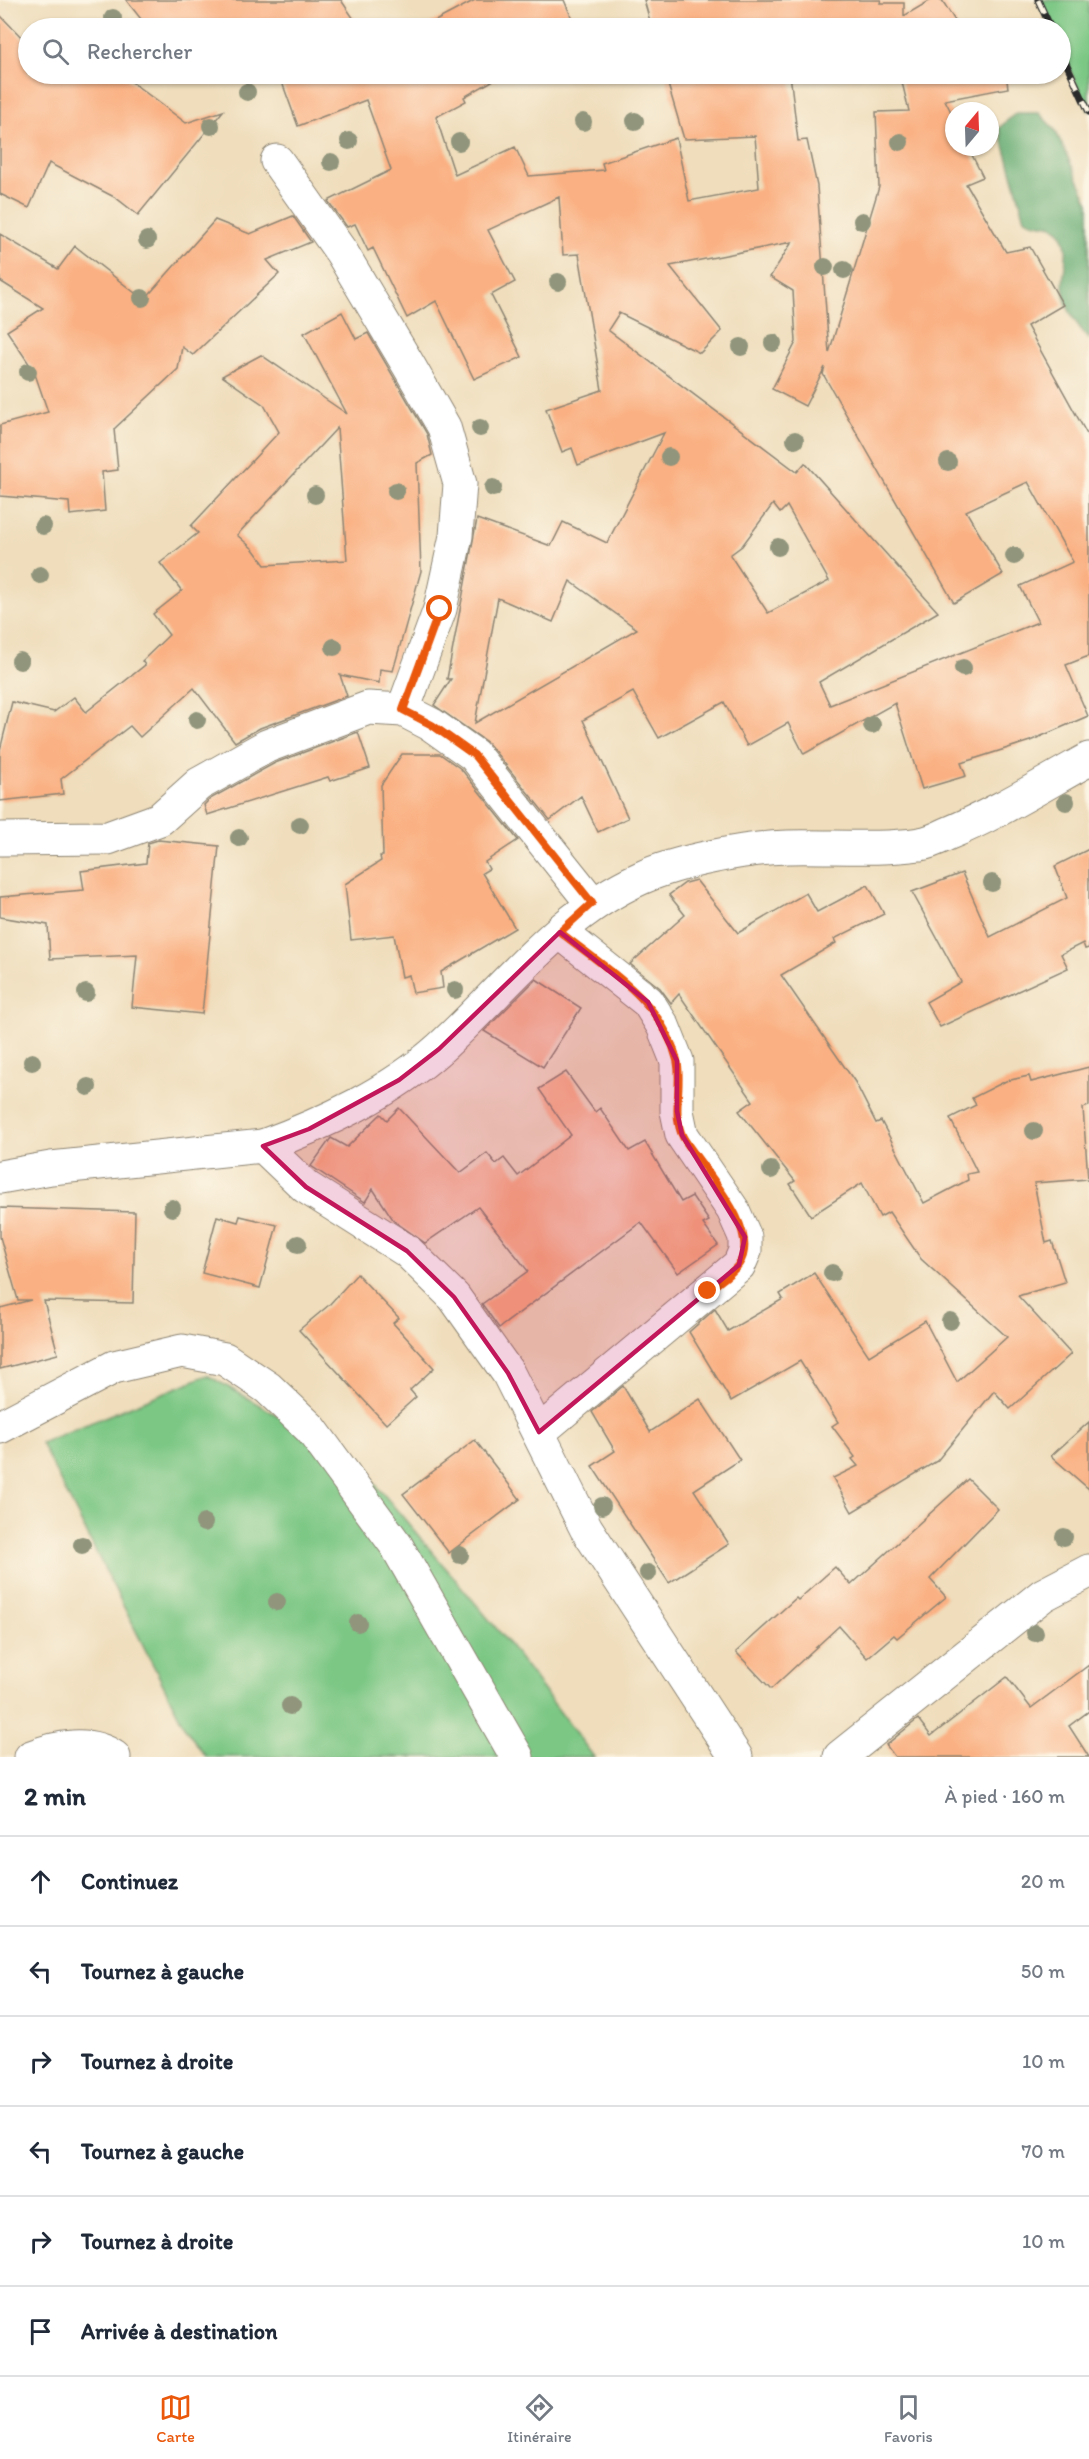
<!DOCTYPE html>
<html lang="fr">
<meta charset="utf-8">
<style>
:root{--surface:#fff;--page:#f2f2f3;--text:#1f2937;--muted:#747a83;--line:#e0e1e3;--accent:#ea580c}
body{margin:0;font-family:Itim,sans-serif;background:var(--page);color:var(--text)}
.compass{position:absolute;left:945px;top:102px;width:54px;height:54px;border-radius:50%;background:var(--surface);box-shadow:0 2px 4px #0004;rotate:19deg}
.stop{position:absolute;width:18px;height:18px;margin:-14px;border:4px solid #ea580c;border-radius:50%;background:#fff}
.stop.end{background:#ea580c;border-color:#fff;box-shadow:0 2px 6px #0008}
.list{margin:0;padding:0;list-style:none}
h2{display:flex;justify-content:space-between;align-items:center;height:78px;margin:0;padding:0 24px;font-size:26px}
h2 small{font-size:20px;font-weight:400;color:var(--muted)}
.list li{display:grid;grid-template-columns:39px 1fr auto;gap:18px;align-items:center;box-sizing:border-box;height:90px;padding:0 24px;border-top:2px solid var(--line)}
.list b{display:block;font-size:22px;white-space:nowrap}
.list em{font-size:20px;font-style:normal;color:var(--muted)}
.icon{flex:none;width:33px;height:33px;fill:none;stroke:currentColor;stroke-width:2;stroke-linecap:round;stroke-linejoin:round}
.map{position:relative;flex:none;width:1089px;height:1757px;overflow:hidden}
.search{position:absolute;background:var(--surface);box-shadow:0 2px 4px #0004;left:18px;right:18px;top:18px;height:66px;display:flex;align-items:center;gap:15px;box-sizing:border-box;padding:0 21px;border-radius:33px;color:var(--muted);font-size:22px}
.sheet{height:618px;background:var(--surface)}
nav{display:flex;justify-content:space-around;align-items:center;box-sizing:border-box;height:84px;border-top:2px solid var(--line);background:var(--surface);font-size:16px;color:var(--muted)}
nav a{display:grid;justify-items:center;gap:3px}
nav .on{color:var(--accent)}
.map>svg:first-child{display:block}
</style>
<div class="map">
<svg width="1089" height="1757" viewBox="0 0 1089 1757">
<rect width="100%" height="100%" fill="#fcf5e5"/>
<filter id="ink" filterUnits="userSpaceOnUse"><feTurbulence type="fractalNoise" baseFrequency=".0167" numOctaves="2"/><feDisplacementMap in="SourceGraphic" scale="12" xChannelSelector="R" yChannelSelector="G"/><feConvolveMatrix kernelMatrix="1 2 1 2 8 2 1 2 1" color-interpolation-filters="sRGB"/></filter>
<filter id="wash" filterUnits="userSpaceOnUse"><feTurbulence type="fractalNoise" baseFrequency=".008" numOctaves="4" result="noise"/><feDisplacementMap in="SourceGraphic" scale="24" xChannelSelector="R" yChannelSelector="G"/><feGaussianBlur stdDeviation="1.35" result="paint"/><feColorMatrix in="noise" values="0 0 0 0 0 0 0 0 0 0 0 0 0 0 0 0 0 1.4 0 .05"/><feComposite in="paint" operator="in"/></filter>
<g filter="url(#wash)">
<rect width="100%" height="100%" fill="#efddbb"/>
<g fill="#7cc784" stroke="#547958" stroke-width="1.5">
<path d="M1038,0h51v112l-28,-62 -1,-22h-9z"/>
<path d="M207,1375l147,84 148,176 92,122h-388l-21,-29 -144,-285z"/>
</g>
<path fill="#65ac72" stroke="#486c4e" stroke-width="1.5" d="M1016,113h23l16,17 34,73v136c-11,-13 -22,-27 -25,-45 -5,-22 11,-42 -5,-64 -6,-8 -24,-4 -34,-11l-26,-91z"/>
<g id="blocks">
<g fill="#fab082" fill-rule="evenodd">
<path d="M126,0h215l19,28h-212z"/>
<path d="M475,0h89l12,28h-154z"/>
<path d="M644,0h237l-1,3h24v13l27,-16h11l15,24 -8,4h-297z"/>
<path d="M0,15l28,29v30h93l65,49 37,-12 -85,104 -22,-17 -67,-35 -20,45 -29,-14z"/>
<path d="M279,74h221l1,2 -37,21 2,4 -30,16 19,58 60,-28 14,29 75,-6 -2,-7 74,-25 13,63 70,-13 -4,-52 -71,3 -19,-65h125l8,67 9,-1 10,46 12,167 50,-166 -3,-75 33,-1 -9,-37h106l2,14 -63,12 9,18v29h14l15,30 -17,7 40,68 24,-5 33,58 -36,21 62,112v218l-23,9 22,51 -58,25 -69,22 5,13 -44,13 -27,-86 -91,51 -16,-31 -41,23 -23,-44 -65,36 -26,-46 -50,28 45,98 -30,14 -17,-36 -31,24 -62,-77 -54,-38 17,-26h-4l30,-160 74,27 12,-24 44,21 57,-110 -86,32 -6,-17 -10,4 -16,-43 56,-19 -23,-136 -16,1 -4,-58 -71,33 27,52 -24,13 31,62 -48,22 -38,-78 -29,17 -34,-70 -5,3 -13,-27 -8,3 -19,-26 63,-31 -25,-70 -68,26zM792,242l-22,35 23,14 3,51 -24,47 33,17 20,-39 -2,7 131,229 49,-29 -37,-63 62,-29 45,80 -53,24 18,36 -208,83 -11,-23 119,-70 -133,-149 -8,9 -189,-142 11,-17 81,40 22,-22 -52,-65zM773,504l7,9 7,-7 42,75 -61,32 -38,-58 12,-9zM570,581l67,48 -162,94 23,-125 55,24z"/>
<path d="M293,216l18,26 -44,18 12,14 -86,81 -11,-8 -4,22 -64,60 4,41 -16,2 3,39 -35,4 -1,-13 -69,-6v-71l48,-13 -14,-41 -27,-40 36,-23 -43,-27v-47l58,35 17,-23 69,54 71,-80 35,14z"/>
<path d="M342,312l14,27 12,-6 59,101 5,21 -15,8 4,108 -28,100 -13,-2 -1,14 -39,-8 7,21 -87,32 -25,14 -41,-54 -54,49 -10,-11 -69,53 2,15 -63,7v-51l12,-48 42,10 20,-15 12,15 59,-47 -3,-4 27,-26 -16,-21 29,-23 -22,-28 38,-30 -7,-7 88,-94 -15,-27 -42,-29 39,-21 86,59 -43,-81zM337,428l10,132 -82,5 -12,-16 -16,-14z"/>
<path d="M358,732l12,36 -40,13 -2,-4 -121,38 -3,-10 6,-6 65,-36z"/>
<path d="M402,754h38l21,15 57,71 -33,22 4,7 -7,4 33,55 -74,44 2,16 -30,5 -4,-18 -7,2 -8,-42 -43,5 -6,-56 36,-23 -1,-5h3l-2,-71z"/>
<path d="M158,840l61,6 -17,168 -70,-7 5,-52 -87,4 -2,-34 -48,-8v-20l84,-7 -3,-19 65,-8 2,-20z"/>
<path d="M1089,849v99l-4,1 -2,-6 -22,11 7,14 -128,59 -14,-25 35,-20 -49,-90 50,-19 28,64 77,-39 -12,-32z"/>
<path d="M696,880l42,53 68,-40 11,19 51,-27 16,29 -50,25 2,4 -55,32 74,107 21,41 5,-2 43,82 44,-23 -1,-6 10,-2 -27,-54 26,-13 -4,-7 34,-17 23,-5 2,6 58,-15v39l-6,2 5,71 -54,4 12,60 6,-2 13,41 -47,14 53,58 -61,55 -16,-18 -57,70 -85,51 -19,-34 25,-12 -6,-7 3,-2 -23,-31 6,-4 -38,-61 -69,40 -42,-69 26,-23 13,22 55,-32 -3,-5 34,-21 55,83 56,-35 32,61 50,-45 -86,-78 -32,-47 -9,5 -18,-34 -51,33 -21,-32 5,-3 -56,-70 14,-10 -74,-107 -8,9 -11,-15 -30,-24 55,-49 -16,-20 16,-12z"/>
<path d="M536,979l45,29 -38,59 -59,-36z"/>
<path d="M566,1072l29,40 5,-4 29,43 16,-9 36,60 11,-6 17,25 -6,3 15,21 -40,28 -37,-51 -142,106 -17,-24 46,-33 -50,-64 -53,36 -31,-22 -21,-32 -8,13 -54,-36 20,-28 16,9 34,-33 6,6 12,-12 61,65 27,-20 9,11 8,-6 14,18 53,-41 -32,-46z"/>
<path d="M0,1208l135,4 -2,91 -89,-2 14,53 -58,15v-61l31,-8h-13l-18,-63z"/>
<path d="M217,1216l21,6 2,-6 37,9 -17,63 -58,-15z"/>
<path d="M357,1274l42,44 -6,5 41,45 -24,22 6,7 -30,27 -87,-94 30,-25z"/>
<path d="M623,1386l27,46 50,-33 40,61 -46,30 35,54 -60,39 -77,-117 23,-15 -23,-39z"/>
<path d="M1089,1422v67l-38,-33z"/>
<path d="M475,1440l45,59 -71,54 -46,-59z"/>
<path d="M968,1479l30,30 -68,70 16,18 -49,41 -3,-3 -27,23 -28,-32 -68,63 -35,-37 60,-54 2,2 37,-33 16,18z"/>
<path d="M1089,1665v46l-20,15 20,31h-194l-9,-12 32,-26 13,17 76,-59 24,31z"/>
</g>
</g>
</g>
<g filter="url(#ink)">
<use href="#blocks" fill-opacity="0" stroke="#8d8473" stroke-width="1.5"/>
<g fill="none" stroke-linecap="round" stroke-linejoin="round">
<defs>
<g id="minor">
<path d="M277,161l65,92 67,113 35,61 16,57 -4,52 -16,73 -37,101"/>
<path d="M0,839l108,-1 52,-19 39,-35 68,-38 101,-38 35,2 29,15 42,30 118,148"/>
<path d="M263,1146c62,-23 127,-53 177,-98 65,-59 118,-133 201,-170 37,-17 106,-30 147,-31 44,-1 89,3 132,-3 9,-1 19,-6 27,-10 49,-20 95,-49 142,-75"/>
<path d="M0,1177l51,-9 212,-22 43,41 101,64 47,46 54,76 78,155 150,229"/>
<path d="M0,1427l114,-60 68,-16 43,8 43,29 43,41 85,116 121,212"/>
<path d="M539,1432l200,-167 6,-14v-14l-12,-27 -51,-75 -5,-24v-50l-14,-35 -15,-24 -88,-70"/>
<path d="M31,1757c25,-10 59,-17 83,0"/>
<path d="M840,1757l203,-162 46,-24"/>
</g>
</defs>
<use href="#minor" stroke="#8d8473" stroke-width="35"/>
<use href="#minor" stroke="#fff" stroke-width="33"/>
<defs>
<g id="rail">
<path d="M1038,0l13,28"/>
<path d="M1060,50l29,62"/>
</g>
</defs>
<use href="#rail" stroke="#2b2b2b" stroke-width="7"/>
<use href="#rail" stroke="#fcf5e5" stroke-width="4.5" stroke-dasharray="14" stroke-linecap="butt"/>
</g>
<g fill="#90957b">
<circle cx="113" cy="18" r="9"/>
<circle cx="247" cy="92" r="9"/>
<circle cx="635" cy="121" r="9"/>
<circle cx="583" cy="122" r="9"/>
<circle cx="211" cy="126" r="9"/>
<circle cx="349" cy="141" r="9"/>
<circle cx="459" cy="142" r="9"/>
<circle cx="900" cy="142" r="9"/>
<circle cx="331" cy="162" r="9"/>
<circle cx="862" cy="221" r="9"/>
<circle cx="147" cy="240" r="9"/>
<circle cx="825" cy="267" r="9"/>
<circle cx="844" cy="270" r="9"/>
<circle cx="558" cy="282" r="9"/>
<circle cx="142" cy="298" r="9"/>
<circle cx="773" cy="343" r="9"/>
<circle cx="741" cy="347" r="9"/>
<circle cx="28" cy="372" r="9"/>
<circle cx="480" cy="428" r="9"/>
<circle cx="795" cy="440" r="9"/>
<circle cx="669" cy="457" r="9"/>
<circle cx="948" cy="462" r="9"/>
<circle cx="493" cy="488" r="9"/>
<circle cx="396" cy="491" r="9"/>
<circle cx="315" cy="495" r="9"/>
<circle cx="43" cy="526" r="9"/>
<circle cx="778" cy="547" r="9"/>
<circle cx="1014" cy="556" r="9"/>
<circle cx="40" cy="575" r="9"/>
<circle cx="334" cy="647" r="9"/>
<circle cx="20" cy="661" r="9"/>
<circle cx="963" cy="668" r="9"/>
<circle cx="197" cy="720" r="9"/>
<circle cx="872" cy="725" r="9"/>
<circle cx="1066" cy="802" r="9"/>
<circle cx="300" cy="825" r="9"/>
<circle cx="239" cy="838" r="9"/>
<circle cx="992" cy="883" r="9"/>
<circle cx="455" cy="990" r="9"/>
<circle cx="86" cy="993" r="9"/>
<circle cx="32" cy="1062" r="9"/>
<circle cx="88" cy="1087" r="9"/>
<circle cx="1034" cy="1131" r="9"/>
<circle cx="771" cy="1170" r="9"/>
<circle cx="172" cy="1208" r="9"/>
<circle cx="298" cy="1244" r="9"/>
<circle cx="832" cy="1273" r="9"/>
<circle cx="950" cy="1321" r="9"/>
<circle cx="602" cy="1506" r="9"/>
<circle cx="204" cy="1523" r="9"/>
<circle cx="1064" cy="1537" r="9"/>
<circle cx="82" cy="1545" r="9"/>
<circle cx="460" cy="1555" r="9"/>
<circle cx="648" cy="1573" r="9"/>
<circle cx="277" cy="1602" r="9"/>
<circle cx="358" cy="1623" r="9"/>
<circle cx="1035" cy="1633" r="9"/>
<circle cx="290" cy="1706" r="9"/>
</g>
</g>
<g fill="none" stroke-linecap="round" stroke-linejoin="round" filter="url(#ink)">
<path stroke="#ea580c" stroke-width="8" d="M440,609l-37,101 29,15 42,30 118,148 -32,29c45,36 102,68 117,128 6,25 -6,53 6,77 17,30 80,92 56,127 -7,10 -22,19 -31,27"/>
</g>
<path fill="#c2185b" fill-opacity="0.2" stroke="#c2185b" stroke-width="4.5" stroke-linejoin="round" d="M560,932l88,70 29,59v50l5,24 63,102 -6,28 -200,167 -31,-59 -54,-76 -47,-46 -101,-64 -43,-41 46,-17 90,-49 40,-31z"/>
</svg>
<svg class="compass" viewBox="-18 -18 36 36"><path d="M0-13l5 13h-10z" fill="#e53935"/><path d="M0 13l5-13h-10z" fill="#747a83"/></svg>
<div class="stop" style="left:440px;top:609px"></div>
<div class="stop end" style="left:708px;top:1291px"></div>
<div class="search"><svg class="icon" aria-label="search" viewBox="0 0 24 24"><circle cx="10" cy="10" r="6"/><path d="M15 15l6 6"/></svg>Rechercher</div>
</div>
<section class="sheet">
<h2>2 min<small>À pied · 160 m</small></h2>
<ul class="list">
<li><svg class="icon" aria-label="ahead" viewBox="0 0 24 24"><path d="M12 20V5M6 11l6-6 6 6"/></svg><div><b>Continuez</b></div><em>20 m</em></li>
<li><svg class="icon" aria-label="left" viewBox="0 0 24 24"><path d="M17 20v-9H6M10 6l-5 5 5 5"/></svg><div><b>Tournez à gauche</b></div><em>50 m</em></li>
<li><svg class="icon" aria-label="right" viewBox="0 0 24 24"><path d="M7 20v-9h11M14 6l5 5-5 5"/></svg><div><b>Tournez à droite</b></div><em>10 m</em></li>
<li><svg class="icon" aria-label="left" viewBox="0 0 24 24"><path d="M17 20v-9H6M10 6l-5 5 5 5"/></svg><div><b>Tournez à gauche</b></div><em>70 m</em></li>
<li><svg class="icon" aria-label="right" viewBox="0 0 24 24"><path d="M7 20v-9h11M14 6l5 5-5 5"/></svg><div><b>Tournez à droite</b></div><em>10 m</em></li>
<li><svg class="icon" aria-label="arrive" viewBox="0 0 24 24"><path d="M6 21V4h12l-3 4 3 4H6"/></svg><div><b>Arrivée à destination</b></div></li>
</ul>
</section>
<nav>
<a class="on"><svg class="icon" aria-label="map" viewBox="0 0 24 24"><path d="M3 6l6-2 6 2 6-2v14l-6 2-6-2-6 2zM9 4v14M15 6v14"/></svg>Carte</a>
<a><svg class="icon" aria-label="directions" viewBox="0 0 24 24"><path d="M12 3l9 9-9 9-9-9zM9 14v-3h6M13 9l2 2-2 2"/></svg>Itinéraire</a>
<a><svg class="icon" aria-label="saved" viewBox="0 0 24 24"><path d="M7 4h10v16l-5-4-5 4z"/></svg>Favoris</a>
</nav>
